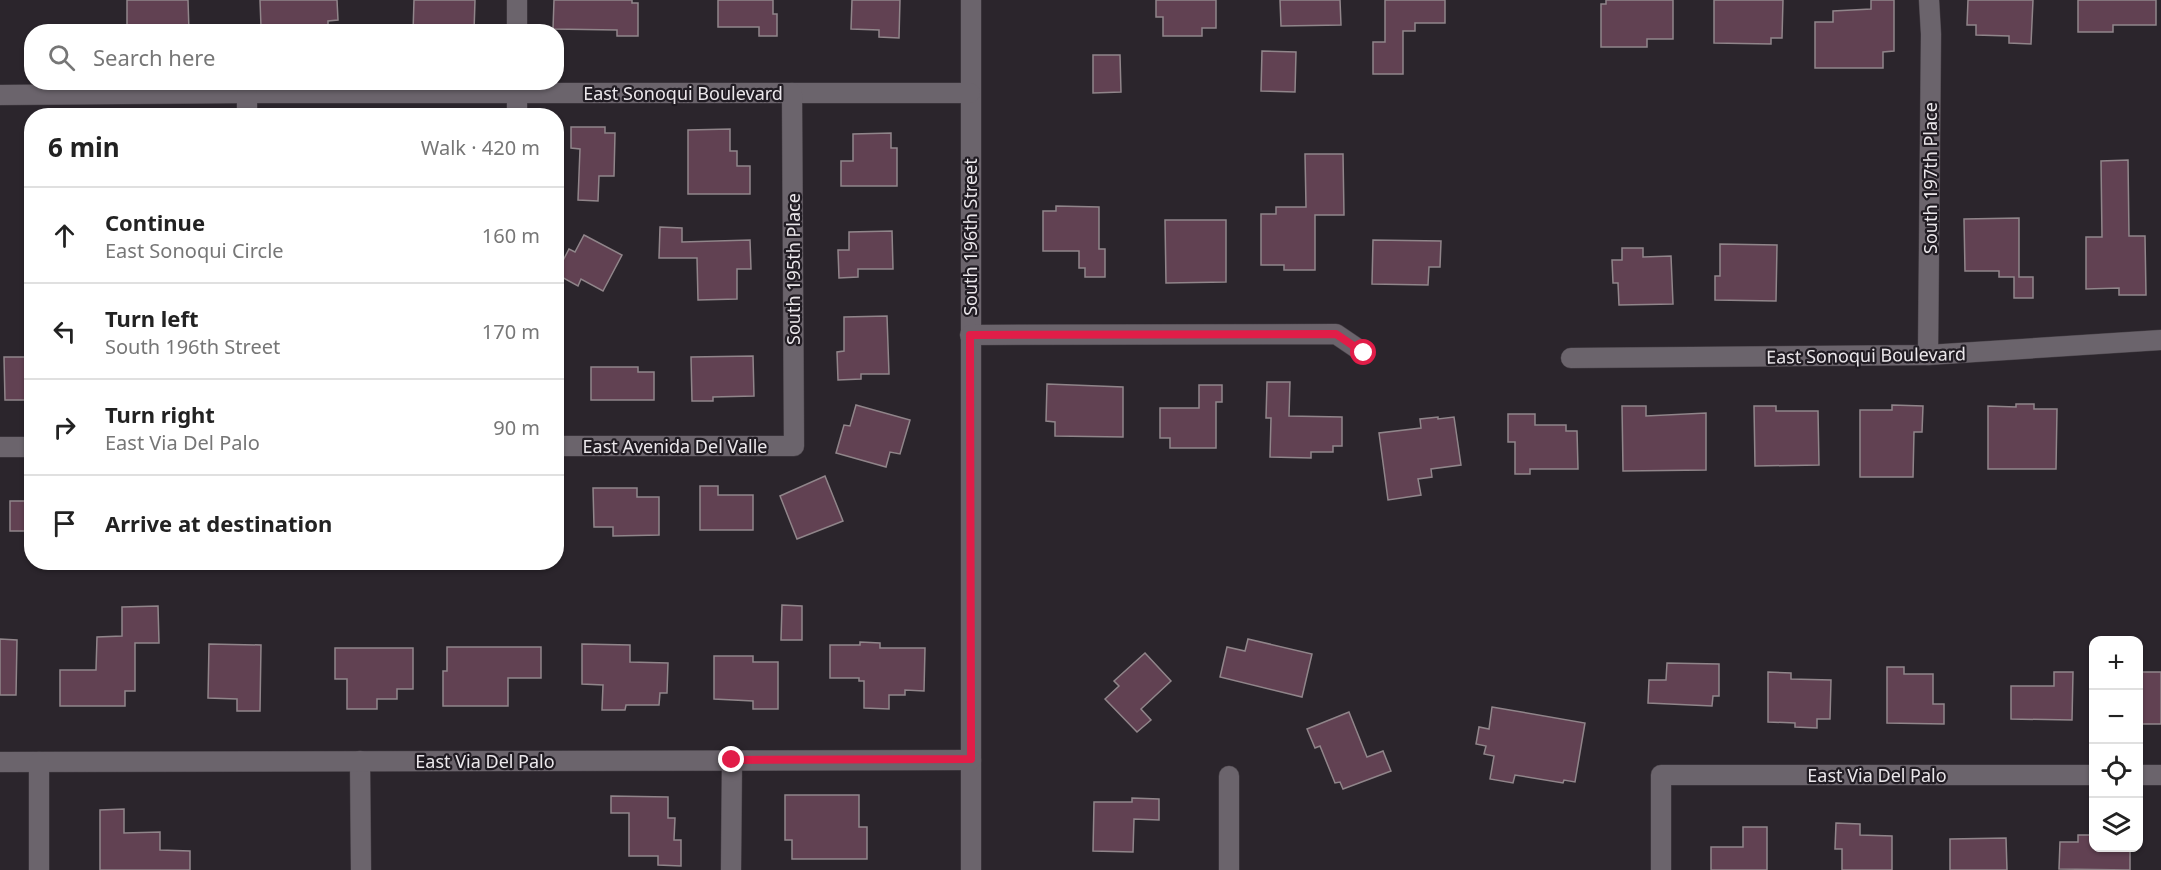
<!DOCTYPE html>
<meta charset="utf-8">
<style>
:root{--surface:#fff;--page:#f6f6f6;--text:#222;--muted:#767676;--line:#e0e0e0}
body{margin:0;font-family:"Noto Sans",sans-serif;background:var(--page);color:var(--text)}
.controls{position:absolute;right:18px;bottom:18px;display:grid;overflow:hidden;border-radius:12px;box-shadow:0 2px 4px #0004}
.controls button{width:54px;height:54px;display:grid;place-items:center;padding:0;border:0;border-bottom:2px solid var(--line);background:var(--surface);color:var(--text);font:30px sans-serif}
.stop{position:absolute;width:18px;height:18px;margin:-14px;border:4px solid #e11d48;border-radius:50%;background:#fff}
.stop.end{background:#e11d48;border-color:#fff;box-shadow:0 2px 6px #0008}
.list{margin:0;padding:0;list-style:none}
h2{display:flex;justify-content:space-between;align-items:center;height:78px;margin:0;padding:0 24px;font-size:26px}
h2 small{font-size:20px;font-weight:400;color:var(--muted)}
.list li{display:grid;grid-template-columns:39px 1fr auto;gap:18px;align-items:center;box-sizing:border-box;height:96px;padding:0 24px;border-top:2px solid var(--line)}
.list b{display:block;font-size:22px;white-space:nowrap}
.list p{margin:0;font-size:20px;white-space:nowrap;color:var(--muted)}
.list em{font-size:20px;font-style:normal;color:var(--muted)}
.icon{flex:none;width:33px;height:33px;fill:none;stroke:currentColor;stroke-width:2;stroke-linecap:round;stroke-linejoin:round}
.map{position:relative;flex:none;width:2161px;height:870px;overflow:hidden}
.search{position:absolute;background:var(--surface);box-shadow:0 2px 4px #0004;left:24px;top:24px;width:540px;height:66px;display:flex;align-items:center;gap:15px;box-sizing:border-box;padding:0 21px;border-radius:24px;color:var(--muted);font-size:22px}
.panel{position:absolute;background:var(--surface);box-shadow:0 2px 4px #0004;left:24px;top:108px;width:540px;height:462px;border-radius:24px}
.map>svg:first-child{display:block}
</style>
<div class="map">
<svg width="2161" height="870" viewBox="0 0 2161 870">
<rect width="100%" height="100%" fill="#2b252c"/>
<g fill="#614152" stroke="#90858a" stroke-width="1.5">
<path d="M127,0h61l1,32h-62z"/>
<path d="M260,0h77l1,20 -10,1v11h-16v-6l-51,1z"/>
<path d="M414,0h61l-1,32h-61z"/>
<path d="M554,0h78v3h6v33h-21v-6l-64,-1z"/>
<path d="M718,0h55v14h4v22h-18v-9h-41z"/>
<path d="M852,0h48l-1,38 -20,-1v-7l-28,-1z"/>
<path d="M1156,0h60v28h-14v8h-39v-19h-7z"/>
<path d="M1280,0h60l1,25 -60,1z"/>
<path d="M1385,0h60v23h-30v8h-12v43h-30v-32h12z"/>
<path d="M1606,0h67v39h-26v8h-46v-43h5z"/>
<path d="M1714,0h69l-1,38h-11v6l-57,-1z"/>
<path d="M1871,0h23v51l-11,1v16h-68v-46h18v-11l38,-2z"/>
<path d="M1968,0h65l-2,44 -22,-1v-7l-33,-1v-10h-9z"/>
<path d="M2078,0h78v25h-43v7h-35z"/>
<path d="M1262,51l34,1 -1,40 -34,-1z"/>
<path d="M1093,55h27l1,37 -28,1z"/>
<path d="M571,127h34v6h10l-1,43h-15l-1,25 -20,-1 2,-51 -9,-1z"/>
<path d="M730,129v22h7v15h13v28h-62v-64z"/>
<path d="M891,133v15h6v38h-56v-25h12v-27z"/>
<path d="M1305,154h38l1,61h-29v55h-31v-5h-23v-51h15v-7h30z"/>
<path d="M2128,160l1,76h16l1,59h-27v-7l-33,1v-52h16l-1,-76z"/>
<path d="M1056,206l43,1v42h6v28h-20v-9h-6v-17h-36v-40h13z"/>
<path d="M2019,218v59h14v21h-19v-21h-15v-6h-34l-1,-52z"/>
<path d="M1165,220h61v62l-60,1z"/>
<path d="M660,227l22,1v14l68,-2 1,29h-14v30l-39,1 -1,-42h-38z"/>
<path d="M892,231l1,38h-35v8l-19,1 -1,-28h11v-18z"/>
<path d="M584,235l38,20 -19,36 -22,-12 -3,7 -22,-12 13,-25 6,3z"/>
<path d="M1373,240l68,1 -1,26h-11l-1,18 -56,-1z"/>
<path d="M1720,244l57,1 -1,56 -61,-1v-24h5z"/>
<path d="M1622,248h21v9l28,-1 2,48 -54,1 -1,-22h-5l-1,-23h10z"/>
<path d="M887,316l2,58h-28v5l-23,1 -1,-28 7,-1v-34z"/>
<path d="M753,356l1,40 -41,1v4h-21l-1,-44z"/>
<path d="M4,357h28v43h-27z"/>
<path d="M591,367h47v5h16v28h-63z"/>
<path d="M1267,382h23l-1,34 53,1v29h-9v6h-22v6l-41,-1 1,-39h-5z"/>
<path d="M1047,384l76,3v50l-68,-1v-14l-9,-1z"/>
<path d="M1199,385h23v17h-6v46h-46v-10h-10v-30h39z"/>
<path d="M2016,404h18v5h23l-1,60h-68v-63l28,1z"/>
<path d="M856,405l54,15 -10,34 -10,-2 -4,15 -50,-14 8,-28 6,1z"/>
<path d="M1892,405l31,1 -1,26h-8l-1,45h-53v-67h32z"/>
<path d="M1622,406h24v10l60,-3v57l-83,1z"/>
<path d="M1754,406h22v5h42l1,54 -64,1z"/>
<path d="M1508,414h27v11h31v6h11l1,38h-48v5h-15v-32h-7z"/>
<path d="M1438,417v2l16,-2 7,48 -30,4 1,8 -14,2 3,16 -33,5 -9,-67 42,-5 -1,-9z"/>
<path d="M825,476l18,45 -46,18 -17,-43z"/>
<path d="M700,486h18v9h35v35h-53z"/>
<path d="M593,488h44v9h22v38l-46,1v-9h-19z"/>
<rect x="10" y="501" width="22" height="30"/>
<path d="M782,605l20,1v34h-21z"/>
<path d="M158,606l1,37h-24v48h-10v15h-65v-36h36l1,-33 25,-1v-29z"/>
<path d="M0,639l17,1 -1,55h-16z"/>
<path d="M1248,639l64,15 -10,43 -82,-20 7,-30 18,4z"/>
<path d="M860,642l20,1v5h45l-1,43 -19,-1v5h-16v14l-25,-1v-27h-5v-3h-29v-33h30z"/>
<path d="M209,644l52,1 -1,66h-23v-12l-29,-1z"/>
<path d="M582,644l48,1v17l38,1 -1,30h-7l-1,12h-33l-1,5h-23l1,-25 -21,-1z"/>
<path d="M447,647h94v31h-33v28h-65v-35h4z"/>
<path d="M335,648h78v41h-16v10h-20v10h-30v-30h-12z"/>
<path d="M1145,653l26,28 -30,28 10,11 -14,12 -32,-33 14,-13 -5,-5z"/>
<path d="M714,656h39v6h25v47h-25v-8l-39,-2z"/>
<path d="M1667,663l52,1v32h-6l-1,10 -64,-3 1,-23h17z"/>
<path d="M1887,667h17v7h29v30h11v20l-57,-1z"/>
<path d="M1768,672l23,1v6l40,1 -1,39h-13v9l-22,-1v-4l-27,-1z"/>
<path d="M2054,672h19l-1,48 -61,-1v-33h43z"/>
<rect x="2139" y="672" width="22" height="52"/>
<path d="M1492,707l93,16 -10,59 -11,-2 -1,3 -48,-8 -2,8 -23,-4 4,-23 -10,-2 2,-8 -10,-2 3,-17 10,2z"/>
<path d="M1349,712l18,45 16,-6 8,20 -48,18 -3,-7 -5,1 -15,-37 -5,2 -8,-19z"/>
<path d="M785,795h74v32h8v32h-75v-19h-7z"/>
<path d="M611,796l57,1v21h7l-1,22h7v26l-23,-1v-9h-29v-43h-18z"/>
<path d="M1132,798l27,1v21l-25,-1 -1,33 -40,-1 1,-49h38z"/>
<path d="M124,809v24l36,-1v18l30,1v19h-90v-60z"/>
<path d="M1836,823l24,1v11l32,1v34h-50v-21h-7z"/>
<path d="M1743,827h24v43h-56v-23h32z"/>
<path d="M2078,835h16v13h36v22l-71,-1 1,-27h18z"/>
<path d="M2006,838l1,32h-57v-31z"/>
</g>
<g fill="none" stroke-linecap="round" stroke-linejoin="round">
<defs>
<g id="minor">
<path d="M971,0v870"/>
<path d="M517,32v-32"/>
<path d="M517,82v34"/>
<path d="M0,95l247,-2h723"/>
<path d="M247,116v-23"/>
<path d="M970,335l366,-1 28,19"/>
<path d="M1928,355l3,-321 -2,-34"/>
<path d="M1571,358l357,-3 233,-15"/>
<path d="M556,446h238l-2,-353"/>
<path d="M0,447h32"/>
<path d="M360,761l1,109"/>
<path d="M0,762l971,-2"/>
<path d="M2138,775h23"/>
<path d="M39,870v-108"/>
<path d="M731,870l1,-110"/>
<path d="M1229,870v-94"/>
<path d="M1661,870v-95h433"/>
</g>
</defs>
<use href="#minor" stroke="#484248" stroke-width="21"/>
<use href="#minor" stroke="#6b646c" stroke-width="20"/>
</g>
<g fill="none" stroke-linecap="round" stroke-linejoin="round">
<path stroke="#e11d48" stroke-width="8" d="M732,760l239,-1 -1,-424 366,-1 28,19"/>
</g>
<g text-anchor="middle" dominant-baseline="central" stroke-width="4.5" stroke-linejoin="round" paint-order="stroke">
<g font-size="18" fill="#ebe7eb" stroke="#211c23">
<text x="683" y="93">East Sonoqui Boulevard</text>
<text transform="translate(1930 178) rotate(-90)">South 197th Place</text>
<text transform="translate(970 237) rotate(-90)">South 196th Street</text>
<text transform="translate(793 269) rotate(-90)">South 195th Place</text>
<text transform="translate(1866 355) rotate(-1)">East Sonoqui Boulevard</text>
<text x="675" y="446">East Avenida Del Valle</text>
<text x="485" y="761">East Via Del Palo</text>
<text x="1877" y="775">East Via Del Palo</text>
</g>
</g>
</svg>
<div class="controls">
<button>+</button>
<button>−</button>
<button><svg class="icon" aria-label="locate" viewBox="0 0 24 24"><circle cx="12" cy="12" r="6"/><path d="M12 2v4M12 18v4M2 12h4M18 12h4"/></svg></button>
<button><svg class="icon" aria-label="layers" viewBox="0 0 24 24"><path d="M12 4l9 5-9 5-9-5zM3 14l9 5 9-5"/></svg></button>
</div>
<div class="stop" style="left:1364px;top:353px"></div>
<div class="stop end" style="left:732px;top:760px"></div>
<div class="search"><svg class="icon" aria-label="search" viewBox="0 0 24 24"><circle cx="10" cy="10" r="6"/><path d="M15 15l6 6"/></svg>Search here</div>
<section class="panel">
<h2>6 min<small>Walk · 420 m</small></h2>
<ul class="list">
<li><svg class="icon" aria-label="ahead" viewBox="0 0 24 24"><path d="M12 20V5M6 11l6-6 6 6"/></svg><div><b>Continue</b><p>East Sonoqui Circle</p></div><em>160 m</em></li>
<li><svg class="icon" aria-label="left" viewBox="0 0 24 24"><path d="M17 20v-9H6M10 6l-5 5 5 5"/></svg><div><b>Turn left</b><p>South 196th Street</p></div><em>170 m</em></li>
<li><svg class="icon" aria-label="right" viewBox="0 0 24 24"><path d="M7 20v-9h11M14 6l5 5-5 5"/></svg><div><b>Turn right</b><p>East Via Del Palo</p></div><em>90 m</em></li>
<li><svg class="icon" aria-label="arrive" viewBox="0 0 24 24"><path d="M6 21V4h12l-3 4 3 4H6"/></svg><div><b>Arrive at destination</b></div></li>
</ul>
</section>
</div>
